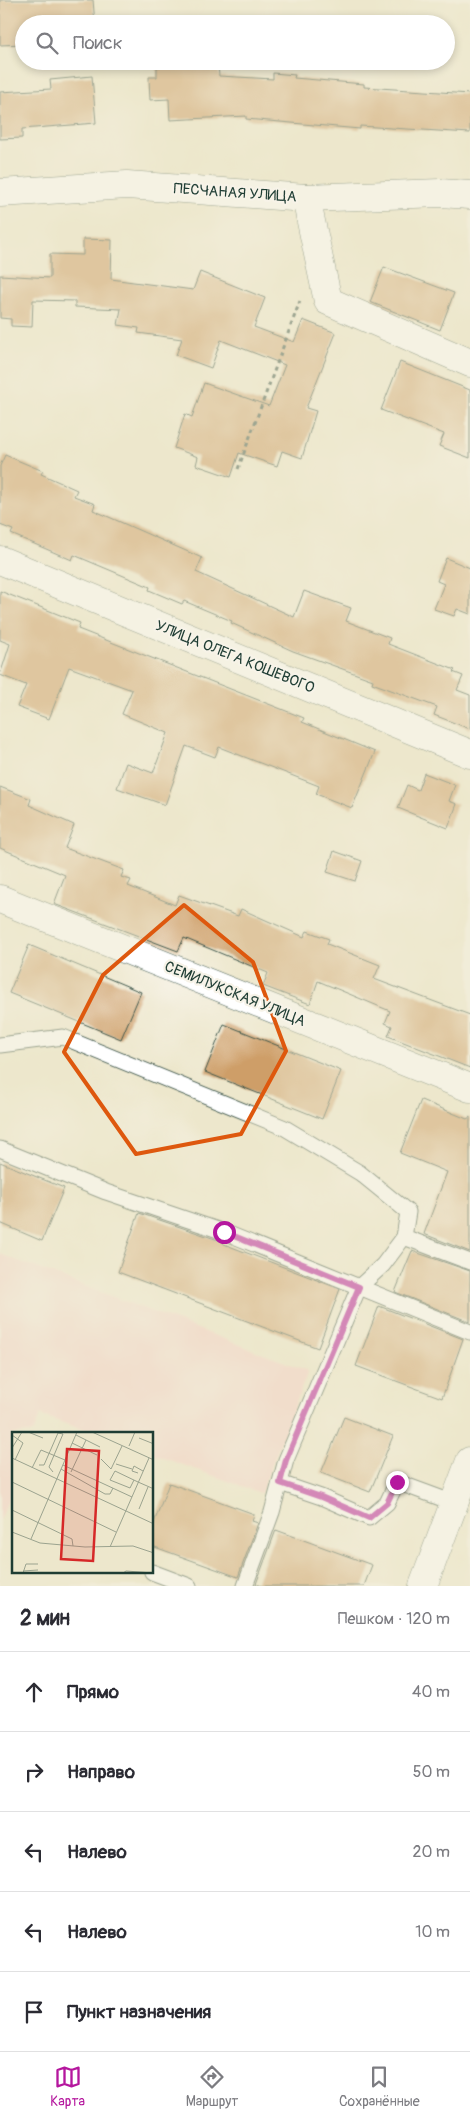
<!DOCTYPE html>
<html lang="ru">
<meta charset="utf-8">
<style>
:root{--surface:#fff;--page:#f7f7f7;--text:#2b2b33;--muted:#7c7c81;--line:#e1e1e2;--accent:#b5179e}
body{margin:0;font-family:Pangolin,sans-serif;background:var(--page);color:var(--text)}
.stop{position:absolute;width:15px;height:15px;margin:-11px;border:4px solid #b5179e;border-radius:50%;background:#fff}
.stop.end{background:#b5179e;border-color:#fff;box-shadow:0 1px 5px #0008}
.list{margin:0;padding:0;list-style:none}
h2{display:flex;justify-content:space-between;align-items:center;height:65px;margin:0;padding:0 20px;font-size:21px}
h2 small{font-size:16px;font-weight:400;color:var(--muted)}
.list li{display:grid;grid-template-columns:32px 1fr auto;gap:15px;align-items:center;box-sizing:border-box;height:80px;padding:0 20px;border-top:1px solid var(--line)}
.list b{display:block;font-size:19px;white-space:nowrap}
.list em{font-size:16px;font-style:normal;color:var(--muted)}
.icon{flex:none;width:28px;height:28px;fill:none;stroke:currentColor;stroke-width:2;stroke-linecap:round;stroke-linejoin:round}
.map{position:relative;flex:none;width:470px;height:1586px;overflow:hidden}
.search{position:absolute;background:var(--surface);box-shadow:0 2px 8px #0003;left:15px;right:15px;top:15px;height:55px;display:flex;align-items:center;gap:12px;box-sizing:border-box;padding:0 18px;border-radius:28px;color:var(--muted);font-size:19px}
.sheet{height:465px;background:var(--surface)}
nav{display:flex;justify-content:space-around;align-items:center;box-sizing:border-box;height:70px;border-top:1px solid var(--line);background:var(--surface);font-size:14px;color:var(--muted)}
nav a{display:grid;justify-items:center;gap:2px}
nav .on{color:var(--accent)}
.map>svg:first-child{display:block}
</style>
<div class="map">
<svg width="470" height="1586" viewBox="0 0 470 1586">
<rect width="100%" height="100%" fill="#f7f3e8"/>
<filter id="ink" filterUnits="userSpaceOnUse"><feTurbulence type="fractalNoise" baseFrequency=".02" numOctaves="2"/><feDisplacementMap in="SourceGraphic" scale="10" xChannelSelector="R" yChannelSelector="G"/><feConvolveMatrix kernelMatrix="1 2 1 2 8 2 1 2 1" color-interpolation-filters="sRGB"/></filter>
<filter id="wash" filterUnits="userSpaceOnUse"><feTurbulence type="fractalNoise" baseFrequency=".0096" numOctaves="4" result="noise"/><feDisplacementMap in="SourceGraphic" scale="20" xChannelSelector="R" yChannelSelector="G"/><feGaussianBlur stdDeviation="1.12" result="paint"/><feColorMatrix in="noise" values="0 0 0 0 0 0 0 0 0 0 0 0 0 0 0 0 0 1.4 0 .05"/><feComposite in="paint" operator="in"/></filter>
<g filter="url(#wash)">
<rect width="100%" height="100%" fill="#ede7cc"/>
<path fill="#f7d0ca" d="M0,1254l308,117 -47,122 -108,-39 -1,-20 -59,-1 -53,-18 -7,18 -19,1v50l-14,37z"/>
<g id="blocks">
<g fill="#ce9e68">
<path d="M0,0h93l2,24h-71v20l-24,1z"/>
<path d="M218,64l1,12 54,3v-6l22,2 -1,3 70,6v3l106,7v39l-110,-7v3l-114,-10v-3l-76,4 -1,-21 -19,1 -1,-23h8v-10z"/>
<path d="M92,76l4,47 -74,6v9l-22,1v-47l51,-3 -1,-9z"/>
<path d="M83,239l29,1 -1,39 82,11 7,-18 65,26 -11,29 40,15 9,-22 33,13 -30,75 10,3 -14,47 -20,-7 -5,15 -38,-13 -8,24 -35,-12 2,-8 -24,-9 11,-34 7,3 12,-34 65,23 16,-41 -64,-25 -10,28 -35,-13 6,-16 -44,-6 1,-5 -21,-3 3,-16 -46,-2v-6l-42,-1 -1,27 -21,-1v-7l-11,-1v-43l50,3v-24l33,1z"/>
<path d="M384,267l70,26 -14,37 -70,-28z"/>
<path d="M400,362l70,28v68l-31,-12 5,-12 -63,-24z"/>
<path d="M5,455l38,16 -2,3 36,16 -3,6 21,8 -2,6 109,48 -6,14 98,45 10,-26 47,17 -5,13 44,17 -2,6 67,26 -2,2 10,4 -6,14 13,5v34l-36,-14 3,-8 -65,-24 1,-3 -80,-29 -62,-28 1,-2 -48,-20 -2,3 -33,-14 1,-3 -76,-32 -2,5 -61,-26 2,-4 -13,-5v-59z"/>
<path d="M446,558l24,10v46l-13,-5 -3,7 -20,-7 10,-25 -7,-3z"/>
<path d="M0,591l80,32 -2,6 226,89 -2,4 73,30 -23,56 -36,-14 3,-8 -100,-39 -4,10 -29,-11 -21,59 -48,-17 9,-25 27,10 15,-40 -46,-19 10,-24 -63,-23 -20,52 -32,-12 9,-22 -26,-10 10,-31 -10,-4z"/>
<path d="M424,773l31,12 -6,16 8,3 -9,24 -50,-20 9,-23 11,5z"/>
<path d="M0,787l31,12 -2,6 45,20 -9,23 59,22 -3,7 10,3 -3,6 47,19 4,-10 59,21 3,-7 63,28 3,-6 22,8 -2,5 53,21 -6,14 96,36v53l-82,-32 4,-10 -7,-3 5,-12 -72,-30 -8,23 -47,-18 5,-13 -84,-35 -6,13 -124,-47 11,-29 -65,-27z"/>
<path d="M334,851l28,10 -7,20 -28,-9z"/>
<path d="M29,945l112,47 -20,47 -112,-46z"/>
<path d="M224,1024l117,47 -19,48 -117,-47z"/>
<path d="M421,1100l46,19 3,-2v135l-46,-18 23,-62 -47,-19z"/>
<path d="M0,1162l64,26 -22,53 -42,-18z"/>
<path d="M139,1213l82,28 3,3 116,45 -22,59 -200,-76z"/>
<path d="M412,1251l58,20v51l-75,-30z"/>
<path d="M379,1306l84,33 -21,59 -86,-32z"/>
<path d="M344,1417l49,19 -23,56 -49,-19z"/>
<path d="M169,1483l85,31 -2,7 6,2 -20,54 -86,-31v-18z"/>
<path d="M276,1530l96,35 -8,21h-102l-6,-2z"/>
</g>
</g>
</g>
<g filter="url(#ink)">
<use href="#blocks" fill-opacity="0" stroke="#3e564b" stroke-width="1"/>
<g fill="none" stroke-linecap="round" stroke-linejoin="round">
<defs>
<g id="service">
<path d="M0,1045l63,-8 222,91 75,45 48,39 -4,25 66,25"/>
<path d="M0,1149l106,43 118,40 246,100"/>
<path d="M280,1483l41,14 48,21 18,-15 10,-21 57,21"/>
<path d="M152,1572l37,14"/>
<path d="M245,1586l27,-74 14,-52 73,-173 24,-22 21,-28"/>
</g>
<g id="minor">
<path d="M0,193l127,-8 179,13 134,-5 30,2"/>
<path d="M306,198l22,103 142,62"/>
<path d="M0,560l470,194"/>
<path d="M0,899l470,189"/>
<path d="M423,1586l47,-125"/>
</g>
</defs>
<use href="#service" stroke="#3e564b" stroke-width="17"/>
<use href="#minor" stroke="#3e564b" stroke-width="29"/>
<path stroke="#3e564b" stroke-width="3" stroke-dasharray="4 4" stroke-linecap="butt" d="M238,469l62,-168"/>
<use href="#service" stroke="#fff" stroke-width="15"/>
<use href="#minor" stroke="#fff" stroke-width="28"/>
</g>
</g>
<g fill="none" stroke-linecap="round" stroke-linejoin="round" filter="url(#ink)">
<path stroke="#b5179e" stroke-width="6" d="M224,1232l135,55 -73,173 -6,23 41,14 48,21 18,-15 10,-21"/>
</g>
<path d="M0 0H470V1586H0ZM184,905l69,57 33,89 -45,83 -105,20 -72,-102 39,-77z" fill="#ede7cc" fill-opacity=".55" fill-rule="evenodd"/>
<path fill="none" stroke="#de580e" stroke-width="4" stroke-linejoin="round" d="M184,905l69,57 33,89 -45,83 -105,20 -72,-102 39,-77z"/>
<g text-anchor="middle" dominant-baseline="central" stroke-width="4.5" stroke-linejoin="round" paint-order="stroke">
<g font-size="15" fill="#1f3d34" stroke="#f7f3e8">
<text transform="translate(235 193) rotate(4)">ПЕСЧАНАЯ УЛИЦА</text>
<text transform="translate(235 657) rotate(22)">УЛИЦА ОЛЕГА КОШЕВОГО</text>
<text transform="translate(235 994) rotate(22)">СЕМИЛУКСКАЯ УЛИЦА</text>
</g>
</g>
<g transform="translate(12 1432)">
<rect width="141" height="141" fill="#ede7cc"/>
<path fill="none" stroke="#9ba38f" stroke-width="1" d="M16,0l15,6M80,0l62,28M0,3l11,8 -8,17M64,3l24,12M127,6l15,6M60,11l25,12M117,14l6,-14M0,16l10,-16M0,26l142,66M89,27l10,10 11,-23M104,32l16,5M27,33h5l14,-32 5,1 -14,33 4,5M51,33l69,32M20,36l9,-18 24,10M49,37l44,25h5l3,-6M59,40l15,-32M126,41l-6,-2 2,-5 9,5M122,48l-4,8 -20,-8 5,-9 23,11M0,50l104,50M126,50l16,7M127,77l9,-22M0,78l60,29 1,7M0,100l28,11 45,4 48,-1 21,7M19,107l46,-107M98,115l39,-89M11,139l15,-1M11,141l3,-9h12M63,141h40M111,141l3,-2 27,2"/>
<path fill="#d62828" fill-opacity="0.15" stroke="#d62828" stroke-width="2.5" d="M55,17l32,2 -6,110 -32,-2z"/>
<rect width="141" height="141" fill="none" stroke="#1f3d34" stroke-width="2.5"/>
</g>
</svg>
<div class="stop" style="left:224px;top:1232px"></div>
<div class="stop end" style="left:397px;top:1482px"></div>
<div class="search"><svg class="icon" aria-label="search" viewBox="0 0 24 24"><circle cx="10" cy="10" r="6"/><path d="M15 15l6 6"/></svg>Поиск</div>
</div>
<section class="sheet">
<h2>2 мин<small>Пешком · 120 m</small></h2>
<ul class="list">
<li><svg class="icon" aria-label="ahead" viewBox="0 0 24 24"><path d="M12 20V5M6 11l6-6 6 6"/></svg><div><b>Прямо</b></div><em>40 m</em></li>
<li><svg class="icon" aria-label="right" viewBox="0 0 24 24"><path d="M7 20v-9h11M14 6l5 5-5 5"/></svg><div><b>Направо</b></div><em>50 m</em></li>
<li><svg class="icon" aria-label="left" viewBox="0 0 24 24"><path d="M17 20v-9H6M10 6l-5 5 5 5"/></svg><div><b>Налево</b></div><em>20 m</em></li>
<li><svg class="icon" aria-label="left" viewBox="0 0 24 24"><path d="M17 20v-9H6M10 6l-5 5 5 5"/></svg><div><b>Налево</b></div><em>10 m</em></li>
<li><svg class="icon" aria-label="arrive" viewBox="0 0 24 24"><path d="M6 21V4h12l-3 4 3 4H6"/></svg><div><b>Пункт назначения</b></div></li>
</ul>
</section>
<nav>
<a class="on"><svg class="icon" aria-label="map" viewBox="0 0 24 24"><path d="M3 6l6-2 6 2 6-2v14l-6 2-6-2-6 2zM9 4v14M15 6v14"/></svg>Карта</a>
<a><svg class="icon" aria-label="directions" viewBox="0 0 24 24"><path d="M12 3l9 9-9 9-9-9zM9 14v-3h6M13 9l2 2-2 2"/></svg>Маршрут</a>
<a><svg class="icon" aria-label="saved" viewBox="0 0 24 24"><path d="M7 4h10v16l-5-4-5 4z"/></svg>Сохранённые</a>
</nav>
